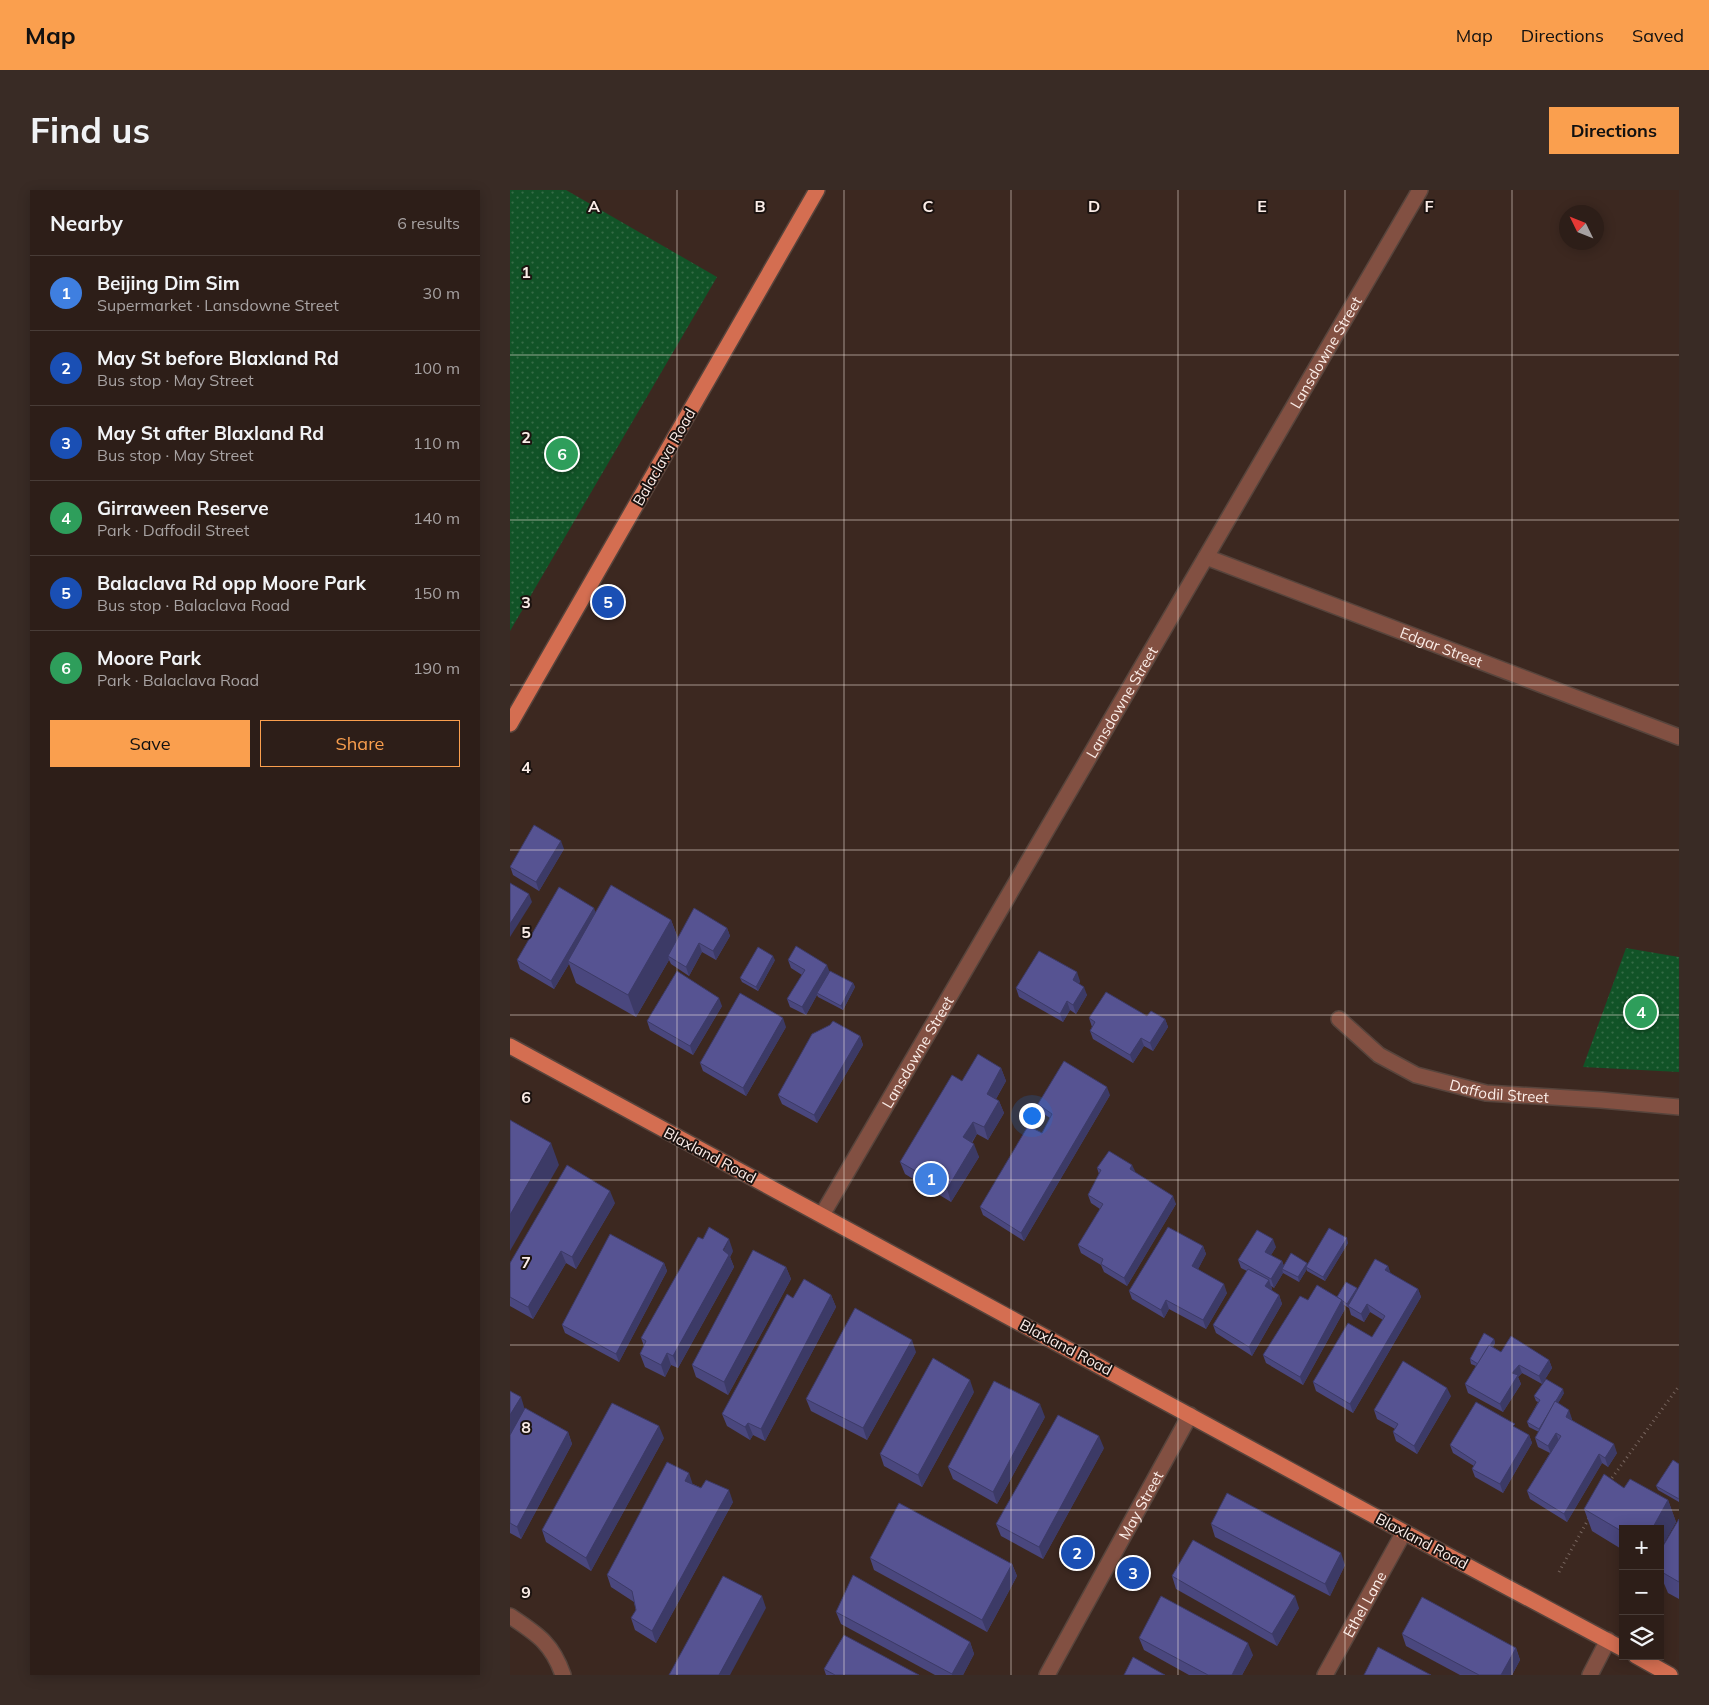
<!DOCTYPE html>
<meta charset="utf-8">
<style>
:root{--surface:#2d1e18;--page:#392b25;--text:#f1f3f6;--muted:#a7a2a2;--line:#483c37;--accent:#fa9f4e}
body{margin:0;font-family:Mulish,sans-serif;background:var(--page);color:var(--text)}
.controls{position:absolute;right:15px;bottom:15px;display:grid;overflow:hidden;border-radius:0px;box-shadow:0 2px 12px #0003}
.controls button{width:45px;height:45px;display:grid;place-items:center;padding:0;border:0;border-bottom:1px solid var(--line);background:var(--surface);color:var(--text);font:25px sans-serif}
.compass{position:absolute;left:1049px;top:15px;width:45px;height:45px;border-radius:50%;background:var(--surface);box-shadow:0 2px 12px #0003;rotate:313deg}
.you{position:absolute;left:521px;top:925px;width:18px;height:18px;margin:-12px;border:4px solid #fff;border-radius:50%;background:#1a73e8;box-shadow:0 0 0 8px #1a73e833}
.badge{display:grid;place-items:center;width:32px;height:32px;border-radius:50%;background:var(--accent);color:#fff;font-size:16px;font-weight:700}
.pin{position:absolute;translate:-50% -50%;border:2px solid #fff;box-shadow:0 1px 5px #0006}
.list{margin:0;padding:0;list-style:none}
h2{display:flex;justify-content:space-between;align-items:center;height:65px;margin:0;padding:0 20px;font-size:21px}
h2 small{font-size:16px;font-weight:400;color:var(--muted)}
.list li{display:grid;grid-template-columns:32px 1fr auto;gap:15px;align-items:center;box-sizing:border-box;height:75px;padding:0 20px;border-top:1px solid var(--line)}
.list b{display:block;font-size:19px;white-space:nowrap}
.list p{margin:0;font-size:16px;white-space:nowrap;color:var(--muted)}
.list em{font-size:16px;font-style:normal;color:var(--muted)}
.actions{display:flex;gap:10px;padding:15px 20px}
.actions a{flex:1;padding:11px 0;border:1px solid var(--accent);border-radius:0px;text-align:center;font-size:18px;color:var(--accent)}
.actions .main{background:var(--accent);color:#111}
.icon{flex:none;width:28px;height:28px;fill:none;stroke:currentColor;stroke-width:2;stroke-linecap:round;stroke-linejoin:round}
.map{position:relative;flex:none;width:1169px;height:1485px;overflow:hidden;border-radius:0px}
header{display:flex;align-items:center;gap:30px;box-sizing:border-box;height:70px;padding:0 25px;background:var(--accent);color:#111}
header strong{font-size:24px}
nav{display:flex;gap:28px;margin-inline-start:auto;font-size:18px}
.intro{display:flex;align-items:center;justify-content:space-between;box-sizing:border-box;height:120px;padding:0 30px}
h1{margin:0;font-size:35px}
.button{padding:12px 22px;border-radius:0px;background:var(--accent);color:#111;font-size:18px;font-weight:700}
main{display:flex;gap:30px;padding:0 30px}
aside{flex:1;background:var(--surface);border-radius:0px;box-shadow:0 2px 12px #0003}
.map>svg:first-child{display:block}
</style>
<header>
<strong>Map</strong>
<nav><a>Map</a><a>Directions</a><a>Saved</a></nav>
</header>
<div class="intro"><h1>Find us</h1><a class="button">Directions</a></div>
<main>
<aside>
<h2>Nearby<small>6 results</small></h2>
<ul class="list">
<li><span class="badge" style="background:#3f7fe0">1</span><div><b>Beijing Dim Sim</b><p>Supermarket · Lansdowne Street</p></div><em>30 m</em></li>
<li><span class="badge" style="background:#1a4fb4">2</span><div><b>May St before Blaxland Rd</b><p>Bus stop · May Street</p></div><em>100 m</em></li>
<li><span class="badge" style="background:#1a4fb4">3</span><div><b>May St after Blaxland Rd</b><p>Bus stop · May Street</p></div><em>110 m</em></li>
<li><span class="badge" style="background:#2e9e5b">4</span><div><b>Girraween Reserve</b><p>Park · Daffodil Street</p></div><em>140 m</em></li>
<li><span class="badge" style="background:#1a4fb4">5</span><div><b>Balaclava Rd opp Moore Park</b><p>Bus stop · Balaclava Road</p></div><em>150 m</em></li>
<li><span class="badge" style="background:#2e9e5b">6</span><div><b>Moore Park</b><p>Park · Balaclava Road</p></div><em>190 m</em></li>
</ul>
<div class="actions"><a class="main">Save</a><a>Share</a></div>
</aside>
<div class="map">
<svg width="1169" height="1485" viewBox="0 0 1169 1485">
<defs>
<pattern id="park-dots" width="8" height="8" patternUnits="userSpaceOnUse" patternTransform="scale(1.25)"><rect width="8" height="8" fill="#115327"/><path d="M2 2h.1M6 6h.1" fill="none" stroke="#356c46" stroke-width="1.8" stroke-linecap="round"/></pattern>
</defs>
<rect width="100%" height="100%" fill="#3c2820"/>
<g fill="url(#park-dots)">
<path d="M0,0h56l151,87 -207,354z"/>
<path d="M1116,758l53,9v115l-96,-5z"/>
</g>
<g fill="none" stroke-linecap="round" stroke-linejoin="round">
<defs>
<g id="minor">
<path id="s1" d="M696,367l473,180"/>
<path id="s2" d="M829,829l40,36 37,20 70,18 115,7 78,7"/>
<path id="s3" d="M312,1025l598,-1025"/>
<path d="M0,1426c27,18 42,27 53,59"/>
<path id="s4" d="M537,1485l143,-260"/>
<path id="s5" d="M815,1485l79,-143"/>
<path d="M1080,1485l18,-35"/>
</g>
<g id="major">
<path d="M0,534l307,-534"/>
<path d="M0,856l894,486 219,117"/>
<path d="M1126,1466l34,19"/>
</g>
</defs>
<use href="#minor" stroke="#57443c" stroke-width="18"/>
<use href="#major" stroke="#57443c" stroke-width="18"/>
<g stroke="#77655e" stroke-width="3" stroke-dasharray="1 4" stroke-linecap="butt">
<path d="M1099,1292l70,-96"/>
<path d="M1049,1382l30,-54"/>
</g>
<use href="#minor" stroke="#825042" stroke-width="15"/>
<use href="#major" stroke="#d46e51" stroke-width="15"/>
</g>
<g fill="#4a477e">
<path d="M54,659l-25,42 -26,-16 -3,-9z"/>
<path d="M86,722l75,8 7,18 49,-10 3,8 -14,24 -14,-8 -13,24 -18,-12 -2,-4 -33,57 -60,-34 -7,-19 -15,25 -34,-20 -3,-9z"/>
<path d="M265,770l-17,31 -16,-9 -2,-4z"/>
<path d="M278,770l41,11 24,12 2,4 -12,23 -25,-13 -1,-2 -11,20 -16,-8 -3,-8 15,-24 -11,-7z"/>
<path d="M570,791l-1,3 8,11 -11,19 -6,-4 -7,12 -44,-25 -3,-9z"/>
<path d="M212,816l-29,49 -43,-25 -3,-9z"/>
<path d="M637,826l18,3 3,8 -15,24 -9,-5 -11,17 -40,-24 -3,-8 2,-4 -3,-9z"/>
<path d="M276,837l-40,69 -43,-25 -3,-8z"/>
<path d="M350,846l3,9 -46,78 -35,-19 -4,-9z"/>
<path d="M491,878l5,13 -10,18 3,2 5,12 -16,27 -11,-6 -5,9 7,14 -28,45 -46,-28 -5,-12 62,-81z"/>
<path d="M600,905l-86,146 -41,-26 -3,-8 62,-74 8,-15 -9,-6 -3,-8z"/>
<path d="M587,978l38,4 41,32 -49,82 -23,-14 -3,-7 -20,-12 -3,-8 22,-36 -9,-6 -3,-8 11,-21z"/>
<path d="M105,1013l-39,66 -10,-6 -33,56 -23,-13v-43z"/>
<path d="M838,1053l-23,38 -18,-10v-2l-8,13 -16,-9 -9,15 -3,-2 1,3 -1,1 8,5 3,9 -30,52 -36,-23 -3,-8 34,-54 -6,-3 -3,-8 38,-13 -5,8 11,6 2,5 23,-3v1z"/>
<path d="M693,1056l3,8 -8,15 29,24 -21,36 -37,-20 -5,9 -32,-19 -3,-8z"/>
<path d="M223,1061l-3,6 4,10 -56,101 -7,-3 -6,12 -20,-10 -5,-13 4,-8 -3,-8z"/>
<path d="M154,1073l3,8 -48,91 -54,-29 -3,-8z"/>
<path d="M878,1076l2,7 28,16 3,8 -68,116 -37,-22 -3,-9 59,-45 11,-17 -13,-8 -6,10 -13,-7 -2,-7 -5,-3 1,4 -42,76 -37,-22 -3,-8 45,-55 29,-3 21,-8z"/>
<path d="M276,1077l5,12 -63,116 -32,-18 -4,-12z"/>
<path d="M321,1105l5,12 -71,134 -12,-6 -3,5 -23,-14 -5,-12 71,-116z"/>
<path d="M984,1149l1,4 -2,4 8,5 48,8 3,8 -10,16 -20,-11 -4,4 3,7 -18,28 -35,-19 -3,-9 11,-18 -5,-2 -1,-5z"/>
<path d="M406,1162l-49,88 -56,-29 -5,-12z"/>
<path d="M464,1202l-52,95 -38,-21 -4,-12z"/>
<path d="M1054,1203l-6,10 14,16v1l45,33 -9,14 -6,-4 -35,59 -37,-23 -3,-8 23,-38 -12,-6 -3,-9 4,-6 -10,-5 -2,-5 11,-20 -2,-1 -2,-5z"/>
<path d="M941,1206l-34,58 -21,-13 -3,-9 2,-3 -18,-10 -3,-9z"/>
<path d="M15,1218l43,24 4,12 -51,95 -11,-6v-98z"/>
<path d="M535,1227l-48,87 -44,-25 -5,-12z"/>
<path d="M1006,1238l13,7 3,8 -29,50 -28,-16 -3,-8 2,-3 -21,-13 -3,-8z"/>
<path d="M154,1248l-73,133 -45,-29 -4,-12z"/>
<path d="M594,1258l-61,111 -42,-23 -5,-12z"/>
<path d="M1169,1274v38l-21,-12 -2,-4z"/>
<path d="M183,1294l40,18 -77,141 -21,-13 -4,-12 5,-8 -2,-8 -23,-15 -4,-12z"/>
<path d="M1114,1298l44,12 8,22 -16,28 -37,-21v21l-31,-19 -8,-22z"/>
<path d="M1169,1329v80l-11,-6 -8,-19v-23z"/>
<path d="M701,1334l134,41 -15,31 -115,-59z"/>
<path d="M360,1368l142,6 5,12 -30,56 -113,-62z"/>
<path d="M662,1386l127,32 -22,38 -101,-57z"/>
<path d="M326,1422l134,30 4,12 -11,21h-28l-94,-51z"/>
<path d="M892,1444l114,14 4,12 -8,15h-52l-54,-29z"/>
<path d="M629,1448l114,17 -11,20h-53l-45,-25z"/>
<path d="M314,1479l95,6h-93z"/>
</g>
<g fill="#3c3a66">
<path d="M51,651l3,8 -25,42 -3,-9z"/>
<path d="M19,704l3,8 -22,35v-13z"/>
<path d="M84,718l3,8 -29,45 1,3 -15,25 -3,-8z"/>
<path d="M161,730l8,22 -11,14 1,4 -33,57 -8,-22z"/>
<path d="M217,738l3,8 -14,24 -3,-9z"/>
<path d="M189,753l3,9 -13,24 -3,-9z"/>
<path d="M263,766l2,4 -17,31 -2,-4z"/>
<path d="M317,775l3,8 -13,20v2l-11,20 -4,-8z"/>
<path d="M567,782l3,9 -4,7 -3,-8z"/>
<path d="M343,793l2,4 -12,23 -2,-4z"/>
<path d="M574,797l3,8 -11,19 -3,-9z"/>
<path d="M209,808l3,8 -29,49 -3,-9z"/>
<path d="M557,811l3,9 -7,12 -3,-8z"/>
<path d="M273,828l3,9 -40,69 -3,-8z"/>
<path d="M655,829l3,8 -15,24 -3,-8z"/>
<path d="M350,846l3,9 -46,78 -3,-8z"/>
<path d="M631,848l3,8 -11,17 -3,-8z"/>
<path d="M491,878l5,13 -14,25 -5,-12z"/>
<path d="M597,897l3,8 -86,146 -3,-8z"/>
<path d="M489,911l5,12 -16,27 -4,-13z"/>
<path d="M463,932l4,12 -10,15 -4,-12z"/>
<path d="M41,953l8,22 -49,86v-36z"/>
<path d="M464,954l5,13 -28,45 -4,-13z"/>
<path d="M622,975l4,8 -6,-4z"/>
<path d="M100,1001l5,12 -39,66 -4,-12z"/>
<path d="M663,1006l3,8 -49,82 -3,-8z"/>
<path d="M837,1048l1,5 -23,38 -2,-4z"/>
<path d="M219,1049l4,12 -3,6 4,10 -56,101 -5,-12z"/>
<path d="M763,1049l3,8 -8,13 -3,-8z"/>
<path d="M693,1056l3,8 -11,21 -3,-9z"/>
<path d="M51,1061l5,12 -33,56 -5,-12z"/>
<path d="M772,1071l3,9 -3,-1 1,4 -9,15 -3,-9z"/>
<path d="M154,1073l3,8 -48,91 -3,-8z"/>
<path d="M797,1073l1,4h-2l1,2 -8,13 -1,-5z"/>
<path d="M878,1076l3,8 -6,-4z"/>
<path d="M276,1077l5,12 -63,116 -4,-13z"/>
<path d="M759,1090l3,9 -4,6 -3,-9z"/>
<path d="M714,1094l3,9 -21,36 -3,-9z"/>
<path d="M847,1098l2,4 -11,14 -1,-2z"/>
<path d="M908,1099l3,8 -68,116 -3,-9z"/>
<path d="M321,1105l5,12 -71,134 -4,-12z"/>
<path d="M769,1105l3,9 -30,52 -3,-9z"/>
<path d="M656,1110l3,9 -5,9 -3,-8z"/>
<path d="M832,1110l3,9 -42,76 -3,-8z"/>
<path d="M857,1114l3,8 -6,10 -3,-8z"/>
<path d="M984,1149l1,4 -15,26 -2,-5z"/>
<path d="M402,1150l4,12 -49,88 -4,-12z"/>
<path d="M157,1163l4,12 -6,12 -4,-12z"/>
<path d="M1039,1170l3,8 -10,16 -3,-8z"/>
<path d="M1009,1175l3,8 -4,4 3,7 -18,28 -3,-8 12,-31z"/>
<path d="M460,1190l4,12 -52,95 -4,-12z"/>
<path d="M937,1198l4,8 -34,58 -3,-8z"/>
<path d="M1053,1199l1,4 -23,40 -2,-4z"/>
<path d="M11,1207l4,13 -15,25v-20z"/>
<path d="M530,1214l5,13 -48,87 -4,-12z"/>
<path d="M1059,1220l3,9 -3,6 -3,-8z"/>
<path d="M238,1233l5,12 -3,5 -5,-13z"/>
<path d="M149,1236l5,12 -73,133 -5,-13z"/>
<path d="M58,1242l4,12 -51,95 -4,-12z"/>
<path d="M1046,1243l3,8 -8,13 -3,-8z"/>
<path d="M1019,1245l3,8 -29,50 -3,-9z"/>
<path d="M589,1246l5,12 -61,111 -4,-12z"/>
<path d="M1104,1254l3,9 -9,14 -3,-9z"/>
<path d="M1089,1264l3,9 -35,59 -3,-8z"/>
<path d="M179,1283l4,12 -8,-4z"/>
<path d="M219,1300l4,12 -77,141 -4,-12z"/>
<path d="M1158,1310l8,22 -16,28v-21h-8z"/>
<path d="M831,1363l4,12 -15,31 -5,-12z"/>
<path d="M502,1374l5,12 -30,56 -5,-12z"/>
<path d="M252,1406l4,12 -36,67h-11z"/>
<path d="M785,1406l4,12 -22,38 -5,-12z"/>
<path d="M460,1452l4,12 -11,21h-11v-1z"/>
<path d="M738,1453l5,12 -11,20h-10z"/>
<path d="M1006,1458l4,12 -8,15h-11z"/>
</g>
<g fill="#565392" stroke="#3c3a66">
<path d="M24,635l27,16 -25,41 -26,-15z"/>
<path d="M0,693l19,11 -19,30z"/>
<path d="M101,695l60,35 -43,75 -60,-34z"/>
<path d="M49,697l35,21 -43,73 -34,-21z"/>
<path d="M184,718l33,20 -14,23 -14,-8 -13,24 -18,-11z"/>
<path d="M286,756l31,19 -25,42 -15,-8 18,-29 -17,-10z"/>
<path d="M248,757l15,9 -17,31 -16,-9z"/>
<path d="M529,761l38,21 -4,8 11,7 -11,18 -6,-4 -7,13 -44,-26z"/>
<path d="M167,781l42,27 -29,48 -43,-25z"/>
<path d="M320,781l23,12 -12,23 -24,-13z"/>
<path d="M596,802l41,24 4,-5 14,8 -15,24 -9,-5 -11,17 -40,-24 5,-9 -6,-4z"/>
<path d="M230,803l43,25 -40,70 -43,-25z"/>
<path d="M323,831l27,15 -46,79 -36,-20 34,-61 18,-9z"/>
<path d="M468,864l23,14 -14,26 12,7 -15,26 -11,-5 -10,15 11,7 -27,45 -47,-27 52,-87 10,6z"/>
<path d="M554,871l43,26 -86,146 -41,-26 48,-81 14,7 10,-19 -14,-10z"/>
<path d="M0,930l41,23 -41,72z"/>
<path d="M599,961l23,14 -2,4 43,27 -49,82 -23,-14 2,-5 -25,-14 25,-41 -15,-9 13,-25 -4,-2z"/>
<path d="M57,975l43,26 -38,66 -11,-6 -33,56 -18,-10v-34z"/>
<path d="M199,1037l20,12 -6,11 6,5 -56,101 -6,-3 -6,12 -21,-11 6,-13 -5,-3 57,-101 5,2z"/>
<path d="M658,1037l35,19 -11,20 32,18 -21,36 -37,-20 -5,10 -32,-19z"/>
<path d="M819,1038l18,10 -24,39 -17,-10z"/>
<path d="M747,1040l16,9 -8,13 17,9 -11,18 -33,-19z"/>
<path d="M100,1044l54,29 -48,91 -54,-29z"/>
<path d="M243,1060l33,17 -62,115 -32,-17z"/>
<path d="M781,1063l16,10 -9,14 -16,-8z"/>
<path d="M865,1069l13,7 -3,4 33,19 -68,115 -37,-22 35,-59 24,14 13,-21 -18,-12 -6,10 -13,-8z"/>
<path d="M738,1079l21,11 -4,6 14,9 -30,52 -36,-22z"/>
<path d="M294,1089l27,16 -70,134 -13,-6 -3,4 -23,-13 65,-120 6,4z"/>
<path d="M836,1092l11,6 -10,16 -10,-7z"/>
<path d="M807,1095l25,15 -42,77 -37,-22 37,-59 8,4z"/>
<path d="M345,1118l57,32 -49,88 -57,-29z"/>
<path d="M974,1143l10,6 -16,25 -8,-5z"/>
<path d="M1001,1146l38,24 -10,16 -20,-11 -7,8 6,2 -18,29 -35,-20 24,-39 12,7z"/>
<path d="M423,1168l37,22 -52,95 -38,-21z"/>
<path d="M893,1171l44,27 -33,58 -21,-14 5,-8 -24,-14z"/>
<path d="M1036,1189l17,10 -24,40 -12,-7 13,-22 -6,-4z"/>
<path d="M484,1191l46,23 -47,88 -45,-25z"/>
<path d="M0,1201l11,6 -11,18z"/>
<path d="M1045,1211l14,9 -3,7 48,27 -9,14 -6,-4 -35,60 -37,-23 34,-55 -5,-3 -8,13 -13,-8z"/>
<path d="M966,1212l39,22 -2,2 16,9 -29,49 -28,-15 4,-7 -26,-17z"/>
<path d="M102,1213l47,23 -73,132 -44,-28z"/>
<path d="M15,1218l43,24 -51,95 -7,-4v-88z"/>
<path d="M548,1225l41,21 -60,111 -43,-23z"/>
<path d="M1163,1270l6,4v35l-23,-13z"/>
<path d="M157,1272l22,11 -4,8 16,7 5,-8 23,10 -77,141 -21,-13 5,-8 -4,-19 -25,-16z"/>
<path d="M1094,1284l20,14 6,-9 38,21 -16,29h-29v3l-39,-23z"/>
<path d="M717,1303l114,60 -16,31 -114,-60z"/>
<path d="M389,1313l113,61 -30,56 -112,-62z"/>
<path d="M1169,1329v63l-19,-11 3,-6 -3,-2v-12z"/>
<path d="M683,1350l102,56 -23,38 -100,-58z"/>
<path d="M343,1385l117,67 -18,32 -116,-62z"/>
<path d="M213,1386l39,20 -43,79h-50z"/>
<path d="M651,1406l87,47 -16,32h-24l-69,-37z"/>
<path d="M912,1407l94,51 -15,27h-22l-77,-41z"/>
<path d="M334,1445l75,40h-84l-11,-6z"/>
<path d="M868,1457l53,28h-67z"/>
<path d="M623,1467l32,18h-41z"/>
</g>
<path fill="none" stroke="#fbede8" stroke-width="1" stroke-opacity="0.55" d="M167,0v1485M334,0v1485M501,0v1485M668,0v1485M835,0v1485M1002,0v1485M0,165h1169M0,330h1169M0,495h1169M0,660h1169M0,825h1169M0,990h1169M0,1155h1169M0,1320h1169"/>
<g text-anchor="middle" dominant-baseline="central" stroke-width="4" stroke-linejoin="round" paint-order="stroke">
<g font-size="15" fill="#fbede8" stroke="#1c1310">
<text stroke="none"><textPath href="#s3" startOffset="999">Lansdowne Street</textPath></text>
<text transform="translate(154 267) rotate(-60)">Balaclava Road</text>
<text stroke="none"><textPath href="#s1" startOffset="252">Edgar Street</textPath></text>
<text stroke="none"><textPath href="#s3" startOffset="594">Lansdowne Street</textPath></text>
<text stroke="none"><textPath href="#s3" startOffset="189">Lansdowne Street</textPath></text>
<text stroke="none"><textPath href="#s2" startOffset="181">Daffodil Street</textPath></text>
<text transform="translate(200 965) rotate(28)">Blaxland Road</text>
<text transform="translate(556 1157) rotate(28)">Blaxland Road</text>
<text stroke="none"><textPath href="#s4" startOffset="194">May Street</textPath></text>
<text transform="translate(912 1351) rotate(28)">Blaxland Road</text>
<text stroke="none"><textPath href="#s5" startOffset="81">Ethel Lane</textPath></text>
</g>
</g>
<g font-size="16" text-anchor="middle" font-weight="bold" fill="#fbede8" stroke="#1c1310" stroke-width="4" stroke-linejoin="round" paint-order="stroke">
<text x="84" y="22">A</text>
<text x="250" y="22">B</text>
<text x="418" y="22">C</text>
<text x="584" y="22">D</text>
<text x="752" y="22">E</text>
<text x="919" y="22">F</text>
<text x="16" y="88">1</text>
<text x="16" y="253">2</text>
<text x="16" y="418">3</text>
<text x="16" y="583">4</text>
<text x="16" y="748">5</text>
<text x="16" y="913">6</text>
<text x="16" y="1078">7</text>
<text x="16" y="1243">8</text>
<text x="16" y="1408">9</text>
</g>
</svg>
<div class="controls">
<button>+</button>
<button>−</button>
<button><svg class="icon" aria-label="layers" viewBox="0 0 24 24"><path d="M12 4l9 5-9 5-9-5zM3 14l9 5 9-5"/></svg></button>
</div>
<svg class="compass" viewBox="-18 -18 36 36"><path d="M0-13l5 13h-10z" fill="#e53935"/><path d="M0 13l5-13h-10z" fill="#a7a2a2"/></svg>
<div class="you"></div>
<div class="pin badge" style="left:421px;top:989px;background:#3f7fe0">1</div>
<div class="pin badge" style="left:567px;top:1363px;background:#1a4fb4">2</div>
<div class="pin badge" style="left:623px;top:1383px;background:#1a4fb4">3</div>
<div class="pin badge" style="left:1131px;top:822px;background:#2e9e5b">4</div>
<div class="pin badge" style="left:98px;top:412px;background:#1a4fb4">5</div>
<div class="pin badge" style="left:52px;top:264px;background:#2e9e5b">6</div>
</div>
</main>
